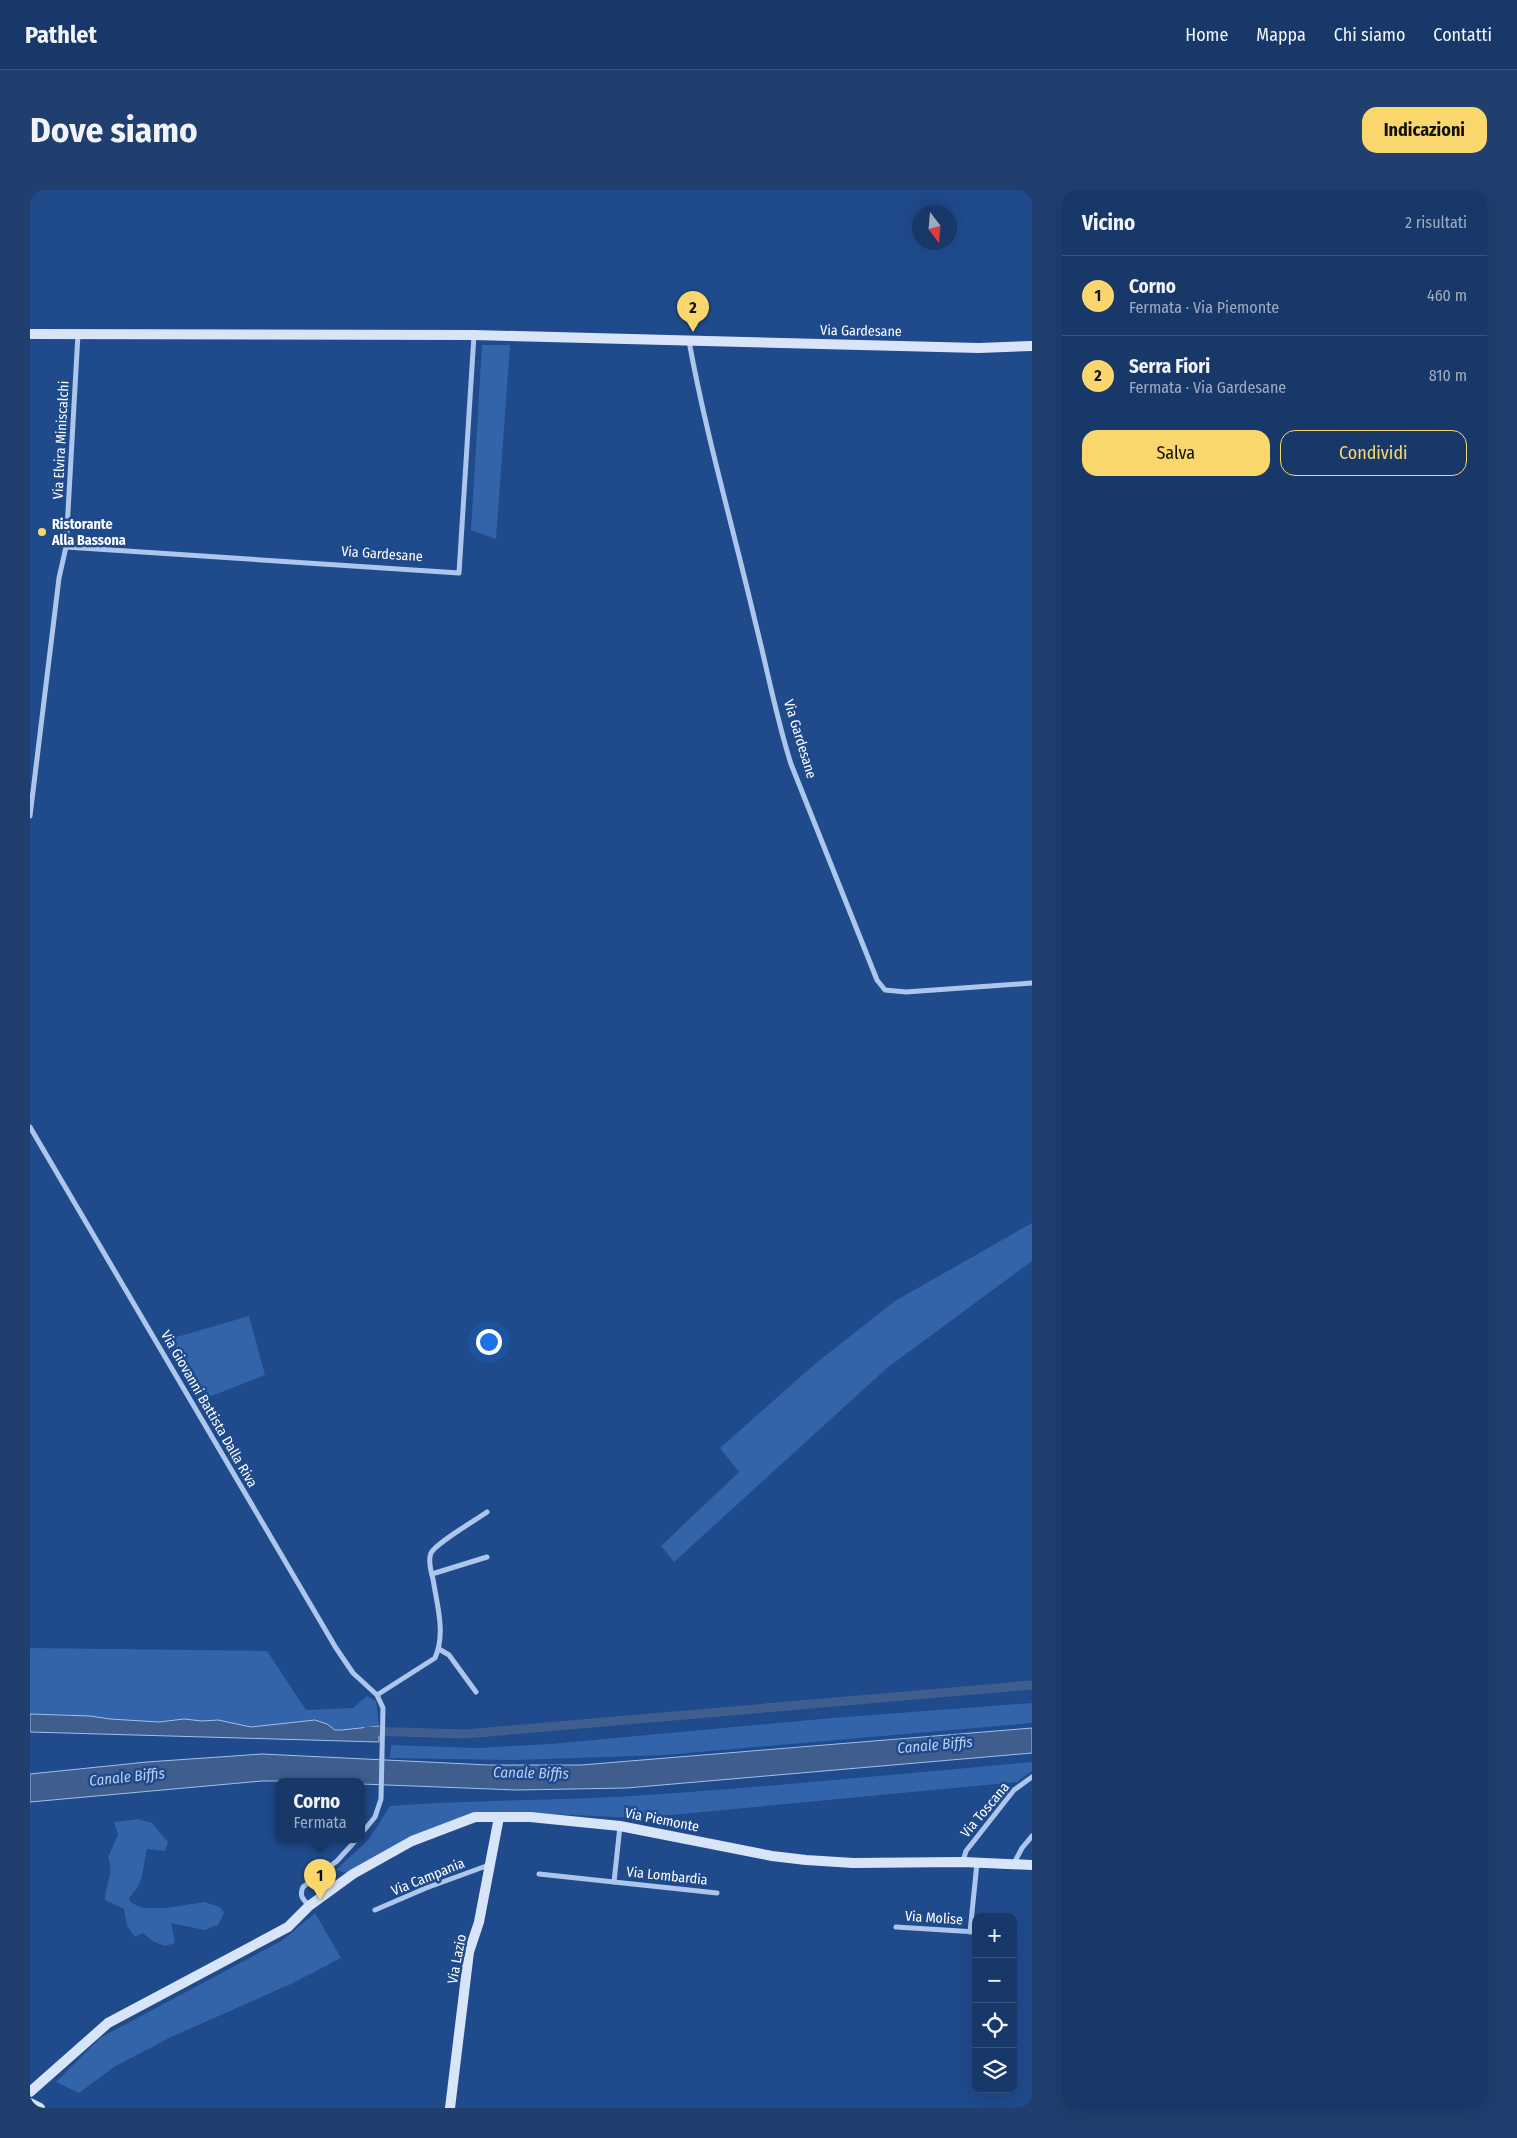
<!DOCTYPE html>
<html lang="it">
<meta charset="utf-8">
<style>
:root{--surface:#173869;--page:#203f6f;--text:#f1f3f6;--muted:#9eacc0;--line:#36527d;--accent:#fad76c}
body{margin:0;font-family:"Fira Sans Condensed",sans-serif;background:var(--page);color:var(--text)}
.controls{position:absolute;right:15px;bottom:15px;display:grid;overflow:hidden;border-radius:10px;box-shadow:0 5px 20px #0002}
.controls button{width:45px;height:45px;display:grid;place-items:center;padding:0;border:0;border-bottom:1px solid var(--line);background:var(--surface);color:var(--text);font:25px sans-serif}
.compass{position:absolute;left:882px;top:15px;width:45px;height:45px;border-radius:50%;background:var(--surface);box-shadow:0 5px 20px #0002;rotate:164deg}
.you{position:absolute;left:458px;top:1151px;width:18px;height:18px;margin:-12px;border:4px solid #fff;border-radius:50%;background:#1a73e8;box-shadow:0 0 0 8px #1a73e833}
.badge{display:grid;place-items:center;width:32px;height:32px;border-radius:50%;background:var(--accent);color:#111;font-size:16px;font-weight:700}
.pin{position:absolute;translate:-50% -41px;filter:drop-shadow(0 1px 2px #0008)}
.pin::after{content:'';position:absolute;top:26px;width:18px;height:15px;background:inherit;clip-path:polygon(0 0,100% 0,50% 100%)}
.popup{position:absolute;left:245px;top:1588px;width:90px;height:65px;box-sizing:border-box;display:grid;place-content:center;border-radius:10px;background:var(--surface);filter:drop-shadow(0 1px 4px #0005);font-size:16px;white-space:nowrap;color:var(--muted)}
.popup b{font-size:19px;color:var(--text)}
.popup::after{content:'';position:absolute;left:50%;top:100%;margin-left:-10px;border:10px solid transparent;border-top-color:var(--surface)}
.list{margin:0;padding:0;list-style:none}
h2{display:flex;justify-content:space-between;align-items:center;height:65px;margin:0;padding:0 20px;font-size:21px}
h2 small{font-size:16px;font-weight:400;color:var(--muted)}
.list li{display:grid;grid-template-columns:32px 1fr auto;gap:15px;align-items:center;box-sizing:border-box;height:80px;padding:0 20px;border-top:1px solid var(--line)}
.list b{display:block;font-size:19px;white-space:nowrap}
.list p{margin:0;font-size:16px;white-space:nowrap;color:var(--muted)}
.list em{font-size:16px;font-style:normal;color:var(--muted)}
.actions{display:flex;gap:10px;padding:15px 20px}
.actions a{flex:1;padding:11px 0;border:1px solid var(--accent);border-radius:15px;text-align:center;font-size:18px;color:var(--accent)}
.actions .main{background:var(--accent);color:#111}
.icon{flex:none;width:28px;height:28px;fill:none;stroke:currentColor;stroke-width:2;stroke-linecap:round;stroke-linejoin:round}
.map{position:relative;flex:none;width:1002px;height:1918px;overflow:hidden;border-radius:15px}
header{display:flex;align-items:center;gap:30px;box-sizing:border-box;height:70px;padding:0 25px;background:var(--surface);border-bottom:1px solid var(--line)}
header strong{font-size:24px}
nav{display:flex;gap:28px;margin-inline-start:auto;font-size:18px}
.intro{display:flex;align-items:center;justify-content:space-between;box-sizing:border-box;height:120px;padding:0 30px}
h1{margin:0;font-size:35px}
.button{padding:12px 22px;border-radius:15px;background:var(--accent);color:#111;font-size:18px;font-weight:700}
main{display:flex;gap:30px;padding:0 30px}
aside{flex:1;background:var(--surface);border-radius:15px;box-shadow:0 5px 20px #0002}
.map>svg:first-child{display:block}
</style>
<header>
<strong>Pathlet</strong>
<nav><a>Home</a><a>Mappa</a><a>Chi siamo</a><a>Contatti</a></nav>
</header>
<div class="intro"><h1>Dove siamo</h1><a class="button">Indicazioni</a></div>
<main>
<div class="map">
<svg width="1002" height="1918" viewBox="0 0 1002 1918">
<rect width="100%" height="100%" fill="#1f4a8c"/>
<g fill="#3363a9">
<path d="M452,155h28l-14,194 -25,-9z"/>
<path d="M1002,1033v38l-145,107 -213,194 -13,-16 78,-74 -19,-24 96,-85 79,-62z"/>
<path d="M219,1126l16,59 -66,26 -36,-60z"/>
<path d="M0,1458l237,3 39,59 47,-2 14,-12 9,5 3,25 -37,4h-7l-8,-6 -12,-4 -64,7 -33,-7 -16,1 -18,-2 -24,3 -50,-3 -20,-3 -60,-2z"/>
<path d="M1002,1513v20l-367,32 -148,5 -127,-2 1,-13 87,3 72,-4 282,-26z"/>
<path d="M1002,1572v9l-15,11 -377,36 -114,-5 -52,1 -125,60 -13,-4 33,-31 21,-33c91,-7 182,-5 272,-12 124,-9 247,-21 370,-32z"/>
<path d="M108,1629l14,4 16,19 -3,9 -18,-2c-5,20 -2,33 -18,49l1,4 12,6h25l37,-6 16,5 4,6 -6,12 -14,5 -33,-7 4,20 -10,3 -11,-4 -11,-9 -8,4 -8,-11 -3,-17 -19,-9c1,-17 9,-27 3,-43l10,-22 -4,-13z"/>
<path d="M285,1723l26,45 -48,25 -122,54 -57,30 -35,26 -23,-11 44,-44 183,-98z"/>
</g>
<g fill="#3f5e8e" stroke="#a0c0ed">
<path d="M0,1524l60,2 20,3 49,3 25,-3 18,2 16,-1 33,7 64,-7 12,4 8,6h7l37,-4v16l-349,-10z"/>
<path d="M1002,1538v25l-405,35 -110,2 -156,-6v-3h-99l-232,21v-28l117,-12 115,-8 227,11h92z"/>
</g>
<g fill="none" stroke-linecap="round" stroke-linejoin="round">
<path stroke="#3f5e8e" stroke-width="9" d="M337,1541l98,3 567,-49"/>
<g stroke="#acc6ec" stroke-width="5">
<path d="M659,151c17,94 44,186 66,280 12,47 21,96 36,143l86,216 8,10 21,2 126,-9"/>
<path d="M36,357l393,26 15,-238"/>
<path d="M0,626l29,-238 7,-31 12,-213"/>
<path d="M0,937l306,521 17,25 24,22 6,13 -2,91 -6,18 -14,17"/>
<path d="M402,1384l55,-17"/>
<path d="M409,1459l10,6 27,37"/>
<path d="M347,1505l58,-37c11,-25 2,-53 -2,-79 -2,-7 -5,-19 -2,-26 5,-10 45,-33 56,-41"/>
<path d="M933,1671l3,-10 48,-61 18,-13"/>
<path d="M984,1673l8,-15 10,-12"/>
<path d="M509,1684l178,19"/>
<path d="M584,1692l6,-56"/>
<path d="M279,1716c-6,-7 -10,-10 -6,-19l34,-26 20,-22"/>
<path d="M345,1720l51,-22 63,-23"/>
<path d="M866,1737l80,5"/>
<path d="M940,1742l7,-69"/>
<path d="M983,1747h1"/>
</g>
<g stroke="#d8e5f9" stroke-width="10">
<path d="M0,144l444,1 505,13 53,-2"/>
<path d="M0,1902l78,-69 180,-96 21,-21 44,-32 59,-33 63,-24h55l90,9 152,30 34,4 47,3 110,-1 69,3"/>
<path d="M0,1913l10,5"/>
<path d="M420,1918l19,-156 10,-30 20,-105"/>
</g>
</g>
<circle fill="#fad76c" stroke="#1f4a8c" stroke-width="2" cx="12" cy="342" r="5"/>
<g text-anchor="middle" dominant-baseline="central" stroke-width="5" stroke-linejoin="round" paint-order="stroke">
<g font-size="14" fill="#fff" stroke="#1f4a8c">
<text transform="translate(831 141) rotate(1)">Via Gardesane</text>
<text transform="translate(31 250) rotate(-87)">Via Elvira Miniscalchi</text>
<text transform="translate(352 364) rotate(4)">Via Gardesane</text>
<text transform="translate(770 549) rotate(73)">Via Gardesane</text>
<text transform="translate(179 1219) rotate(60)">Via Giovanni Battista Dalla Riva</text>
<text transform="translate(955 1620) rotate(-50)">Via Toscana</text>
<text transform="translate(632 1630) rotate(11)">Via Piemonte</text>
<text transform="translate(637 1686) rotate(6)">Via Lombardia</text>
<text transform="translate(398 1687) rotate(-22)">Via Campania</text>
<text transform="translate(904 1728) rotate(4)">Via Molise</text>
<text transform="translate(427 1769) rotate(-79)">Via Lazio</text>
</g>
<g font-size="14" font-weight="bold" fill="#fff" stroke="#1f4a8c" text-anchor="start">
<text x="22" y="334">Ristorante<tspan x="22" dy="16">Alla Bassona</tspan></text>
</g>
<g font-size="15" font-style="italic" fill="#b8d0f3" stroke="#1f4a8c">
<text transform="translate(905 1555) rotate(-5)">Canale Biffis</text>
<text transform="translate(501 1583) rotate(1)">Canale Biffis</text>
<text transform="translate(97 1587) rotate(-6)">Canale Biffis</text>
</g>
</g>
</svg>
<div class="controls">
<button>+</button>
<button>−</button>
<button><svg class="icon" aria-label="locate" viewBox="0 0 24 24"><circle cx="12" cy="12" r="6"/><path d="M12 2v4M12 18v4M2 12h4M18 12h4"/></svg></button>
<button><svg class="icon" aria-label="layers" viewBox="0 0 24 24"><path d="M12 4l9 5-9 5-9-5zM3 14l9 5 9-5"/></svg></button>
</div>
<svg class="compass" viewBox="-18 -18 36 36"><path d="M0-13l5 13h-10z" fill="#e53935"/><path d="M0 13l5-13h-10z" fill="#9eacc0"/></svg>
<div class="you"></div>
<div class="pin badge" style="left:290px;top:1710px">1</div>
<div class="popup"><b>Corno</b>Fermata</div>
<div class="pin badge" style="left:663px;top:142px">2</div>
</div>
<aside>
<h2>Vicino<small>2 risultati</small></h2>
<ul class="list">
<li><span class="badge">1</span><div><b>Corno</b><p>Fermata · Via Piemonte</p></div><em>460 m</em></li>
<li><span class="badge">2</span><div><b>Serra Fiori</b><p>Fermata · Via Gardesane</p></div><em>810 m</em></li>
</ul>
<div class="actions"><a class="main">Salva</a><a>Condividi</a></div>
</aside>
</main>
